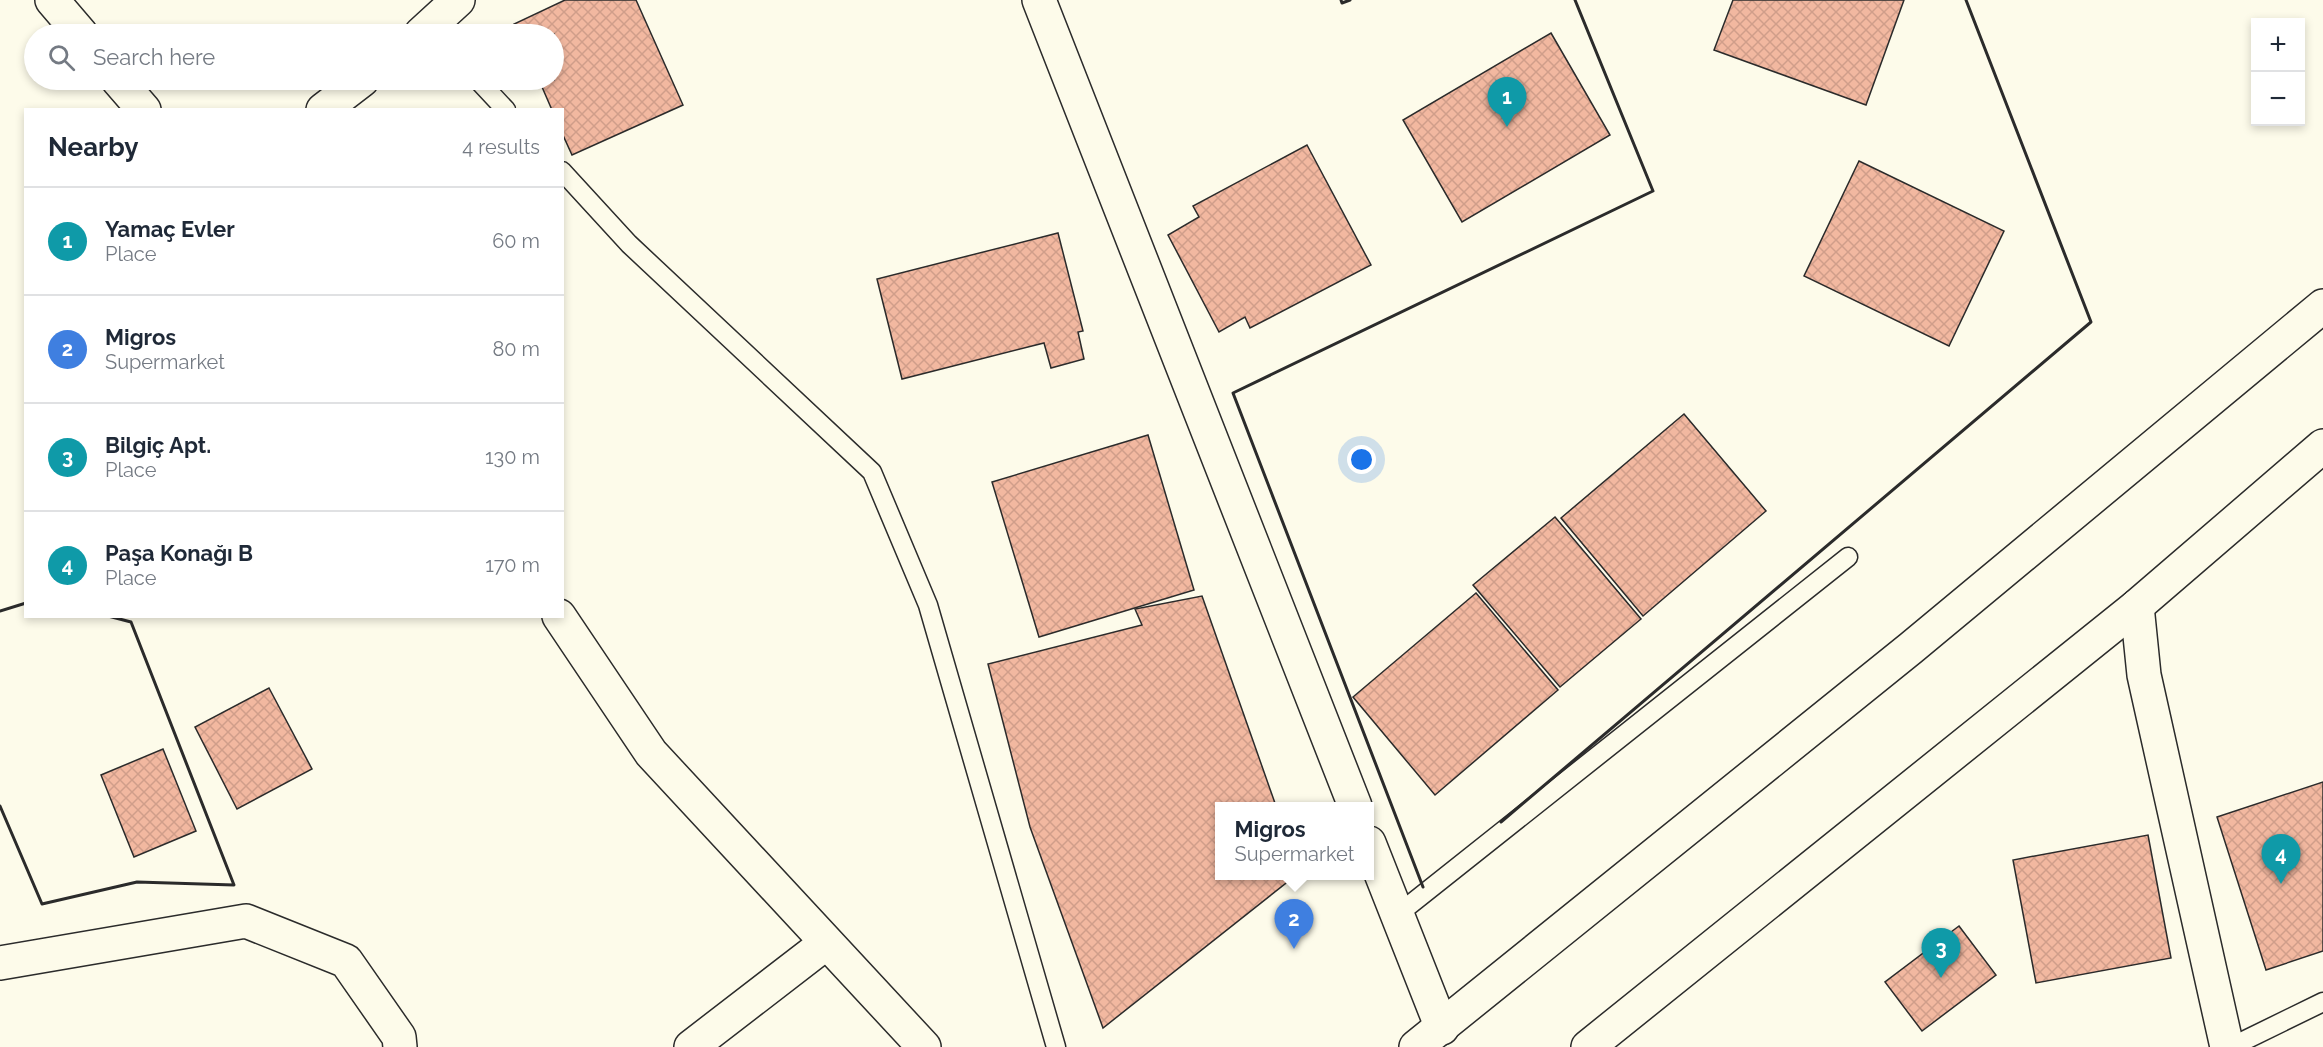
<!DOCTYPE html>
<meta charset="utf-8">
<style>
:root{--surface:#fff;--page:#f6f6f7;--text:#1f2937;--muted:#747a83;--line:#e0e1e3;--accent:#c62828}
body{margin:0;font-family:Raleway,sans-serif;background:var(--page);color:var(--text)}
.controls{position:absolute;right:18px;top:18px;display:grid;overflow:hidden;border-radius:0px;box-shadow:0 3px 9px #0003}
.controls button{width:54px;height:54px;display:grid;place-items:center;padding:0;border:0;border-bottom:2px solid var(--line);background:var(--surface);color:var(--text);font:30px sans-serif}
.you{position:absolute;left:1362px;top:460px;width:21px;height:21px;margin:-15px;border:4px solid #fff;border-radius:50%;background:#1a73e8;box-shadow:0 0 0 9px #1a73e833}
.badge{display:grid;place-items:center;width:39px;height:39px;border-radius:50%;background:var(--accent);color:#fff;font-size:20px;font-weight:700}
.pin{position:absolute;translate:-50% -50px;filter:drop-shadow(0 2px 3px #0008)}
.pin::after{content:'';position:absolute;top:32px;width:21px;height:18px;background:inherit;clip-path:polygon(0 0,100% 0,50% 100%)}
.popup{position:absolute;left:1215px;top:802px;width:159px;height:78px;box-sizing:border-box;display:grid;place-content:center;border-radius:0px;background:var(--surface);filter:drop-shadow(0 2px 4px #0005);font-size:20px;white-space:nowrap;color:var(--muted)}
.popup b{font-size:22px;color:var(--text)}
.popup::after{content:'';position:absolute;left:50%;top:100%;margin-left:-12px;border:12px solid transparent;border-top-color:var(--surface)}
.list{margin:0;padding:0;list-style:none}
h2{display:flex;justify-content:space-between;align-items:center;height:78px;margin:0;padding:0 24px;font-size:26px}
h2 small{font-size:20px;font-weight:400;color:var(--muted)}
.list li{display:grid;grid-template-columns:39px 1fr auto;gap:18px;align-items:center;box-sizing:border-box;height:108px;padding:0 24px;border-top:2px solid var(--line)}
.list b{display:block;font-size:22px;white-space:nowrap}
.list p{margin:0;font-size:20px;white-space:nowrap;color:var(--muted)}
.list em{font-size:20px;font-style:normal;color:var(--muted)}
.icon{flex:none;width:33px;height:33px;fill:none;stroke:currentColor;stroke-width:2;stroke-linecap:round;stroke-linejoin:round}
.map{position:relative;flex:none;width:2323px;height:1047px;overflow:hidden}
.search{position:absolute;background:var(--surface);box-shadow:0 3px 9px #0003;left:24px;top:24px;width:540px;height:66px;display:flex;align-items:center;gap:15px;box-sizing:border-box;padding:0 21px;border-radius:33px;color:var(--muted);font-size:22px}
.panel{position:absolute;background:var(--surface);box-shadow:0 3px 9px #0003;left:24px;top:108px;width:540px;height:510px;border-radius:0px}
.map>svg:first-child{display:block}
</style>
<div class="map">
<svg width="2323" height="1047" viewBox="0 0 2323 1047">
<defs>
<pattern id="building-cross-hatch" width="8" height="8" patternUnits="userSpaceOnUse" patternTransform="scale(1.5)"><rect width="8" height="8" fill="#f2b8a0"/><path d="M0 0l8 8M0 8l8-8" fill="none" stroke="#d09e8a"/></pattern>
</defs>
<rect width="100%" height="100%" fill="#fdfbea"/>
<g fill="url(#building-cross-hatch)" stroke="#2b2b2b" stroke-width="1.5">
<path d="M565,0h71l47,105 -111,50 -10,-22v-23h-10l-13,-30h15v-46h-35l-5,-10z"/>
<path d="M1733,0h171l-38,105 -152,-55z"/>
<path d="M1551,33l59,102 -148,87 -59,-102z"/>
<path d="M1307,145l64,120 -121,63 -5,-11 -26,15 -51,-97 31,-18 -6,-11z"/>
<path d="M1859,161l145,70 -55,115 -145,-70z"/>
<path d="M1058,233l25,98 -5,1 6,27 -33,9 -7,-25 -142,36 -25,-100z"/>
<path d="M1684,414l82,97 -123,105 -82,-98z"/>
<path d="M1148,435l46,155 -155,47 -47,-155z"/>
<path d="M1555,517l86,102 -81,68 -87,-102z"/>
<path d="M1476,593l82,97 -123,105 -82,-98z"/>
<path d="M1202,596l74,210h-57v70h76l-192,152 -73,-201 -42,-163 154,-39 -7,-16z"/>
<path d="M269,688l43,81 -75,40 -42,-82z"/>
<path d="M163,749l33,82 -62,26 -33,-82z"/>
<path d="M2323,782v169l-57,19 -49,-153z"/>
<path d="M2148,835l23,123 -135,25 -23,-123z"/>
<path d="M1959,926l37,49 -74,56 -37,-49z"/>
</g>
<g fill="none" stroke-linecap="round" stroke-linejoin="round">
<defs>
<g id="service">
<path d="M478,80l28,30"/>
<path d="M562,171l67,73 243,228 56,133 128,442"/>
<path d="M1397,915l451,-358"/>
<path d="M2231,1047l92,-45"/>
</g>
<g id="minor">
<path d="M52,0l29,34"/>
<path d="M1039,0l316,806"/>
<path d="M421,34l37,-34"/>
<path d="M118,80l26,30"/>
<path d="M323,110l39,-30"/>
<path d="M2137,606l7,69 83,372"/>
<path d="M559,616l92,137 273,294"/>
<path d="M1369,843l73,185"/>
<path d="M0,963l246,-42 100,40 53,76 1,10"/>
<path d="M691,1047l135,-104"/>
</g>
<g id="primary">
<path d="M1416,1047l495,-399 412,-342"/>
<path d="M1588,1047l549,-441 186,-160"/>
</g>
</defs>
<use href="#service" stroke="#2b2b2b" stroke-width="21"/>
<use href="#minor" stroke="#2b2b2b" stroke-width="36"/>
<use href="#primary" stroke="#2b2b2b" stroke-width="36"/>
<use href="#service" stroke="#fdfbea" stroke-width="18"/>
<use href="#minor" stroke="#fdfbea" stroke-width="33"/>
<use href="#primary" stroke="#fdfbea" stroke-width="33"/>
<g stroke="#2b2b2b" stroke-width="3">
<path d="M1341,0l1,3 8,-3"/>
<path d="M0,611l26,-8"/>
<path d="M0,806l42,98 95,-22 97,3 -103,-263 -23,-6"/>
<path d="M1501,822l590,-500 -125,-322"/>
<path d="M1423,887l-190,-494 420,-202 -78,-191"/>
</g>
</g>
</svg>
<div class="controls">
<button>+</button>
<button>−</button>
</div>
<div class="you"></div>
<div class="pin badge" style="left:1507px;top:127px;background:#0f9aa8">1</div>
<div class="pin badge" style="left:1294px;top:949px;background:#3f7fe0">2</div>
<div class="popup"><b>Migros</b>Supermarket</div>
<div class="pin badge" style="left:1941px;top:978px;background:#0f9aa8">3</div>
<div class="pin badge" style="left:2281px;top:884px;background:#0f9aa8">4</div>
<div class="search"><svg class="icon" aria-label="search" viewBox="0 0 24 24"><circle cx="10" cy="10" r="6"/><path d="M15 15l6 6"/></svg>Search here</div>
<section class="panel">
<h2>Nearby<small>4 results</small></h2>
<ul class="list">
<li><span class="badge" style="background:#0f9aa8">1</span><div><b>Yamaç Evler</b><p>Place</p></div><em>60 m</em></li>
<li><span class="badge" style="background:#3f7fe0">2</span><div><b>Migros</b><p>Supermarket</p></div><em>80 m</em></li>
<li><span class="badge" style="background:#0f9aa8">3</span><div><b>Bilgiç Apt.</b><p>Place</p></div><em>130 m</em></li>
<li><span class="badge" style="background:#0f9aa8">4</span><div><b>Paşa Konağı B</b><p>Place</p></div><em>170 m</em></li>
</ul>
</section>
</div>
